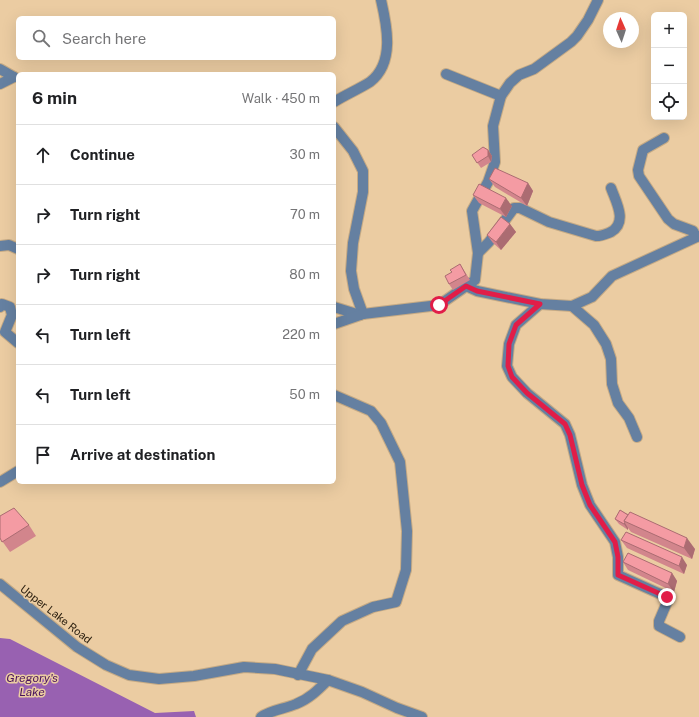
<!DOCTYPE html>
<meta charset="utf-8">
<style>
:root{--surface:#fff;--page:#f2f2f2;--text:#202124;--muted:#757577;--line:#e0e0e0}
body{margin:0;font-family:"Public Sans",sans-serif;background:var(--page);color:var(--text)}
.controls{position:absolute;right:12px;top:12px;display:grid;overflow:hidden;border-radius:6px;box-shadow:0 4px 16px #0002}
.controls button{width:36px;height:36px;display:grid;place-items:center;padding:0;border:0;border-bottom:1px solid var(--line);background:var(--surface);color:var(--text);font:20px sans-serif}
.compass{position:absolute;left:603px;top:12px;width:36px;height:36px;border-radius:50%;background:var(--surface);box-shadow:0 4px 16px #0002;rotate:357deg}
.stop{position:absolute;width:12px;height:12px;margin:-9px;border:3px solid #e11d48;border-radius:50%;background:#fff}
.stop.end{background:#e11d48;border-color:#fff;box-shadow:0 1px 4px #0008}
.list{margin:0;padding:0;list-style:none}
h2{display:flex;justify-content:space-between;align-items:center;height:52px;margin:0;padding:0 16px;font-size:17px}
h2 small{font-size:13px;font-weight:400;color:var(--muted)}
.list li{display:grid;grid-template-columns:26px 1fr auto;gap:12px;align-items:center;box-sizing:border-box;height:60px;padding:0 16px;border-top:1px solid var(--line)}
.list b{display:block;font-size:15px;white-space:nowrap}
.list em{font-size:13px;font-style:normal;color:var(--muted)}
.icon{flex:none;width:22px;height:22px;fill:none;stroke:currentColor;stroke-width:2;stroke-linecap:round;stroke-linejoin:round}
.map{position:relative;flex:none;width:699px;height:717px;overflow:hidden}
.search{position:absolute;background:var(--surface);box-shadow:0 4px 16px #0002;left:16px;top:16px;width:320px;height:44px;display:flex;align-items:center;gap:10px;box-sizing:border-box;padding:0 14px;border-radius:6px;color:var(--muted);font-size:15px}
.panel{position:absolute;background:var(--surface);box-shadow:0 4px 16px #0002;left:16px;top:72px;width:320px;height:412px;border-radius:6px}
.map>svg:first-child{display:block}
</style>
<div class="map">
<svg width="699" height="717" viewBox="0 0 699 717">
<rect width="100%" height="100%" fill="#ebcca2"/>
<path fill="#9861b1" d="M0,638l10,1 145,74 39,-2 2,6h-196z"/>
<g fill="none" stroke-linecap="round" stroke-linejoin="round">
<defs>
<g id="minor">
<path d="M0,69l14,8"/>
<path d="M446,74l55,22"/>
<path d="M0,84l14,-7"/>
<path d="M334,102c11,-7 25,-13 36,-20 25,-19 17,-56 11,-82"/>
<path d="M334,127l19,24 10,20v21l-10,51 -2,28 3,18 9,25"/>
<path d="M664,138l-21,12 -5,20 1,6 29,43 6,5 19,7 3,6"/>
<path d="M0,246l9,-1 9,4"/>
<path d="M478,253l11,-11 25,-34h6l29,14 47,14c6,0 10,-2 15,-4 17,-10 5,-30 0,-44"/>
<path d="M466,286l11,5 63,13 32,2 20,-9 20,-21 87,-40"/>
<path d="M540,304l-24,21 -7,19 -2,22 5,11 15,16 38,31 5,11 12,50 8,20 25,37 3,15v18l49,22 1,3 -9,21v5l21,11"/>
<path d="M572,306l22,19 12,19 5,15 1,25 6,19 11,15 8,19"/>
<path d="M0,307l2,-3 8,3 2,8 -7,17 13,11"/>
<path d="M334,307l26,8"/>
<path d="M334,324l29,-10 76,-9 36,-25 3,-27 -6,-42 16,-29 7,-20 -2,-36 8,-30 9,-13 9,-8 15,-6 37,-27 6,-6 11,-16 10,-20"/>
<path d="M0,482l18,-11"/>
<path d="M0,584l77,63 29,18 23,10 30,4 35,-3 50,-9 31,2 53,11c-10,10 -19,19 -32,24 -12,5 -25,6 -35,13"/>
<path d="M298,675l14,-26 30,-28 31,-14 23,-5 10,-32 1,-39 -7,-69 -19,-39 -10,-12 -37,-16"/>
<path d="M328,680l34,12 35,16 25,9"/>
</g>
</defs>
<use href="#minor" stroke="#c5aa85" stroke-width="12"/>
<use href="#minor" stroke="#6580a1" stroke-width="10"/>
</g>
<g fill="#d2858c">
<path d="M488,150l4,6 -1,6 -10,6 -9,-13z"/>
<path d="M489,179l39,4 5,8 -6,15 -32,-19z"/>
<path d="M473,195l39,11 -6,11 -27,-14z"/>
<path d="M510,224l6,8 -15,18 -8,-7 -6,-8z"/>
<path d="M460,264l10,16 -17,10 -4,-6 3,-12z"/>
<path d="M620,510l75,39 -3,10 -61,-27 -3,-4v2l-9,-6 -4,-5z"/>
<path d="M29,525l7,11 -26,16 -10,-14z"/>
<path d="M621,540l66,25 -3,9 -57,-26z"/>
<path d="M623,562l49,11 5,8 -3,11 -46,-22z"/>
</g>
<g fill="#ab6c72">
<path d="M488,150l4,6 -1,6 -3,-6z"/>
<path d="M528,183l5,8 -6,15 -6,-8z"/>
<path d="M506,198l6,8 -6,11 -6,-8z"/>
<path d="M510,224l6,8 -15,18 -5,-8z"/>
<path d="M625,523l3,5v2l-4,-6z"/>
<path d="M687,538l8,11 -3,10 -8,-11z"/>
<path d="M682,557l5,8 -3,9 -5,-8z"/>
<path d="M672,573l5,8 -3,11 -6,-8z"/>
</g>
<g fill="#f49ba3" stroke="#ab6c72">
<path d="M483,147l5,3v6l-11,7 -5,-8z"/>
<path d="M495,168l33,15 -7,15 -32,-19z"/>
<path d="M479,184l27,14 -6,11 -27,-14z"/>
<path d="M501,217l9,7 -14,18 -9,-7z"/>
<path d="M460,264l6,11 -17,9 -4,-8 7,-4 -2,-2z"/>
<path d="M14,508l15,17 -27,17 -2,-4v-22z"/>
<path d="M620,510l8,5 -4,6 1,2 -1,1 -9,-5z"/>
<path d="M630,512l57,26 -3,10 -60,-27z"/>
<path d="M626,532l56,25 -3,9 -58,-26z"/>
<path d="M628,553l44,20 -4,11 -45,-22z"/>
</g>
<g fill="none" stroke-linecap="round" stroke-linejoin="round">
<path stroke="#e11d48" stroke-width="5" d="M439,305l27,-19 11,5 63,13 -24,21 -7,19 -1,22 4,11 15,16 38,31 5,11 12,50 8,20 25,37 3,15v18l49,22"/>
</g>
<g text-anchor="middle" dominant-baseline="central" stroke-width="3" stroke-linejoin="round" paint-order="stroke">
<g font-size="11" fill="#2d2111" stroke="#ebcca2">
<text transform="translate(56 614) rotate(38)">Upper Lake Road</text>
</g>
<g font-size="12" font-style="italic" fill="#48115d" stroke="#ebcca2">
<text x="32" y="678">Gregory's<tspan x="32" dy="14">Lake</tspan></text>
</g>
</g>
</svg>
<div class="controls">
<button>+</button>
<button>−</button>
<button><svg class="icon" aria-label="locate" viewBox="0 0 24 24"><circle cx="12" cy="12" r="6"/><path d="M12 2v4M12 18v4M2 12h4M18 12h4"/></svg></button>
</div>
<svg class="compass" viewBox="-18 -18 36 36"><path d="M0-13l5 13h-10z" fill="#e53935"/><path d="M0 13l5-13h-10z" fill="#757577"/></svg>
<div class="stop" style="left:439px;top:305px"></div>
<div class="stop end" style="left:667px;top:597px"></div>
<div class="search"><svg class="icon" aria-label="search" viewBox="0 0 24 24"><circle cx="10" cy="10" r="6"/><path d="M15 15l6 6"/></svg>Search here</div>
<section class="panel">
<h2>6 min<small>Walk · 450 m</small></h2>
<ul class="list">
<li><svg class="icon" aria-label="ahead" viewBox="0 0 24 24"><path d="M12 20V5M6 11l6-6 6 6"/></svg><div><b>Continue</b></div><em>30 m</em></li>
<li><svg class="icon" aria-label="right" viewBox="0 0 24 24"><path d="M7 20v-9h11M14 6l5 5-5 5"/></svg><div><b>Turn right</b></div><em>70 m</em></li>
<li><svg class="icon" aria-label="right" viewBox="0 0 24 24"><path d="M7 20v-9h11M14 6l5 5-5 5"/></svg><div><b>Turn right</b></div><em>80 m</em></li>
<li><svg class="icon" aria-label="left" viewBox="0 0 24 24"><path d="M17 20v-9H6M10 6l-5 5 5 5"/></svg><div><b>Turn left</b></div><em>220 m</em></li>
<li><svg class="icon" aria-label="left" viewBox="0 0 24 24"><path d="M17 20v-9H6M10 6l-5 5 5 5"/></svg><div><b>Turn left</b></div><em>50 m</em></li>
<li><svg class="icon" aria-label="arrive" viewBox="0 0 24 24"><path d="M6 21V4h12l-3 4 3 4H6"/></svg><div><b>Arrive at destination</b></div></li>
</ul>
</section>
</div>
